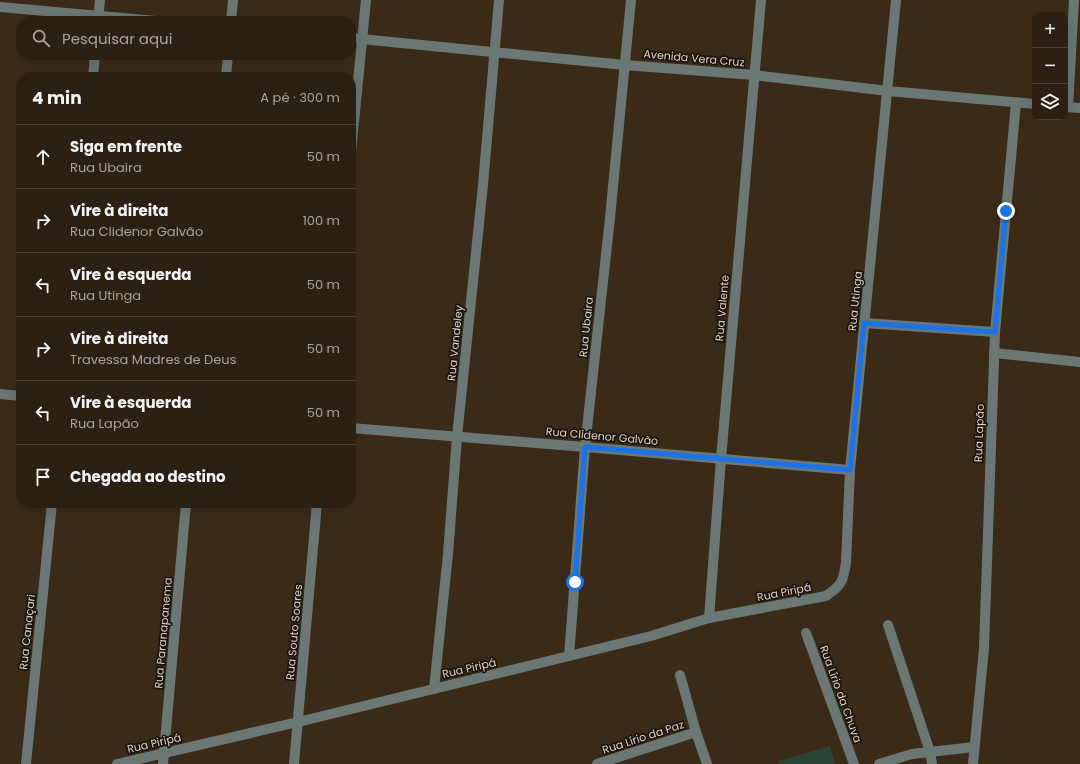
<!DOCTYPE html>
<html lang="pt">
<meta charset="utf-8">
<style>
:root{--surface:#2c2012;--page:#382d20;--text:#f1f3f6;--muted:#a6a39f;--line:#483e32}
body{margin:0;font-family:Poppins,sans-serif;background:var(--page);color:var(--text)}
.controls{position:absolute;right:12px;top:12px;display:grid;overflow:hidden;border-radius:8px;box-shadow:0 4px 16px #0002}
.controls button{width:36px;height:36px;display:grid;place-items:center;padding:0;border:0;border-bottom:1px solid var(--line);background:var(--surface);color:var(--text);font:20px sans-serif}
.stop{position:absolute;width:12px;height:12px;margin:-9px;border:3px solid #1a73e8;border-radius:50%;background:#fff}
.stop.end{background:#1a73e8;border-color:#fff;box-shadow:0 1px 4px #0008}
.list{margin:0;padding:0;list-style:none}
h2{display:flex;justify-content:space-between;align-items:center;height:52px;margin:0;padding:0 16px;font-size:17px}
h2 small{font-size:13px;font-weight:400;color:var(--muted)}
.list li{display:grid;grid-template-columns:26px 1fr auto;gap:12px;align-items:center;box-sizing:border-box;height:64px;padding:0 16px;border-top:1px solid var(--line)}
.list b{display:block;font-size:15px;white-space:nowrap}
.list p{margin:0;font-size:13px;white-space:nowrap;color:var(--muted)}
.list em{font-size:13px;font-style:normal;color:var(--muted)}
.icon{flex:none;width:22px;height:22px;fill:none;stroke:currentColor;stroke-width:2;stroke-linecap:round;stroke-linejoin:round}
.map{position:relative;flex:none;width:1080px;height:764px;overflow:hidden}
.search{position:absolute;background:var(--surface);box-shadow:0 4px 16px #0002;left:16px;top:16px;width:340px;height:44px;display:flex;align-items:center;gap:10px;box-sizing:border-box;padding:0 14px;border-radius:16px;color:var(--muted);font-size:15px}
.panel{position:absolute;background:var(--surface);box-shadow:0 4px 16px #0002;left:16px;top:72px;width:340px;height:436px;border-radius:16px}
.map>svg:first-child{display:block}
</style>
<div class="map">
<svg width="1080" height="764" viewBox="0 0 1080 764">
<rect width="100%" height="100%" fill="#3b2a18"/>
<path fill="#2b4335" d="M830,746l5,18h-56l-1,-3z"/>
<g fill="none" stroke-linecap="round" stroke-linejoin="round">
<g stroke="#6a7774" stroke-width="10">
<path d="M0,7l156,14"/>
<path d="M98,21l2,-21"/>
<path d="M231,21l2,-21"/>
<path d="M351,38l274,27 129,10 134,16 147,13"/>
<path d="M93,77l2,-22"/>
<path d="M226,77l2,-22"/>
<path d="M1065,107l15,1"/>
<path d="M1068,107l6,-107"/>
<path d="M351,152l15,-152"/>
<path d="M864,323l131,9"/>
<path d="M994,353l86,9"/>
<path d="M0,394l21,2"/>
<path d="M351,428l234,19 265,23"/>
<path d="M709,618l12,-159 40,-459"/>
<path d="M888,625l42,127 2,12"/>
<path d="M806,633l48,131"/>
<path d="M569,656l16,-209 25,-229 21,-218"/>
<path d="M680,675l16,57 11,32"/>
<path d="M434,689l14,-135 9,-117 26,-252 16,-185"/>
<path d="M26,764l26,-261"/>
<path d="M117,764l181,-42 353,-86 58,-18 117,-22c16,-11 17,-14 20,-33l4,-93 46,-470"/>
<path d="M163,764l23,-261"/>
<path d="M294,764l23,-261"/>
<path d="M597,764l99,-32"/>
<path d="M879,764l33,-10 62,-7"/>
<path d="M973,764l11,-116 11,-316 21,-229"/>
</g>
</g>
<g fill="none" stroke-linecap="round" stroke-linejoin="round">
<path stroke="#1a73e8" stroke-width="5" d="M575,582l10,-135 265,23 14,-147 131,9 11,-121"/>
</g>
<g text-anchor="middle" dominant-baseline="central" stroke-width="3.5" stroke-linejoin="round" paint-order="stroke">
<g font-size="11" fill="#ded3c8" stroke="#1c140d">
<text transform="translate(694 58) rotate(5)">Avenida Vera Cruz</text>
<text transform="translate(855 301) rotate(-84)">Rua Utinga</text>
<text transform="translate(722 308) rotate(-85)">Rua Valente</text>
<text transform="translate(586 327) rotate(-84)">Rua Ubaira</text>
<text transform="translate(455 343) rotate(-84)">Rua Vandeley</text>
<text transform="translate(979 433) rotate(-88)">Rua Lapão</text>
<text transform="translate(602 436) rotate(5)">Rua Clidenor Galvão</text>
<text transform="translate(784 592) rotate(-11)">Rua Piripá</text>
<text transform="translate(27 632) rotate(-84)">Rua Canaçari</text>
<text transform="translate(294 632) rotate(-85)">Rua Souto Soares</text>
<text transform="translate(163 633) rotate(-85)">Rua Paranapanema</text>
<text transform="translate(469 668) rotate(-13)">Rua Piripá</text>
<text transform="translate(841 694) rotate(70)">Rua Lírio da Chuva</text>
<text transform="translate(643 737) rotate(-18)">Rua Lírio da Paz</text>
<text transform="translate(154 743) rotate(-13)">Rua Piripá</text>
</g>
</g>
</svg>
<div class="controls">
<button>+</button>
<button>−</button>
<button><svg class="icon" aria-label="layers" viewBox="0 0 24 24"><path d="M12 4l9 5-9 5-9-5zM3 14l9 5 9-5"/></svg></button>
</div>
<div class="stop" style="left:575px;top:582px"></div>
<div class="stop end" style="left:1006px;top:211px"></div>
<div class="search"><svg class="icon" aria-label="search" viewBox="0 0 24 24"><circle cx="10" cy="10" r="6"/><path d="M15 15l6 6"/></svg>Pesquisar aqui</div>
<section class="panel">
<h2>4 min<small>A pé · 300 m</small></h2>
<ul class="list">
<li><svg class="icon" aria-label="ahead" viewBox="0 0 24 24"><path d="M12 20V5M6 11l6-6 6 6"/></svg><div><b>Siga em frente</b><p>Rua Ubaira</p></div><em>50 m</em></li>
<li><svg class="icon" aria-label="right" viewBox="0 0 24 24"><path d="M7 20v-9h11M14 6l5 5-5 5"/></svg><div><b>Vire à direita</b><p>Rua Clidenor Galvão</p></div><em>100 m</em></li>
<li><svg class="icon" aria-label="left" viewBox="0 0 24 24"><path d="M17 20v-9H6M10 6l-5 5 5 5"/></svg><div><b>Vire à esquerda</b><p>Rua Utinga</p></div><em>50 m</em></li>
<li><svg class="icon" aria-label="right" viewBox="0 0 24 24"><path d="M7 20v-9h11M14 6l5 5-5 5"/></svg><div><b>Vire à direita</b><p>Travessa Madres de Deus</p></div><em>50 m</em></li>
<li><svg class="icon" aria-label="left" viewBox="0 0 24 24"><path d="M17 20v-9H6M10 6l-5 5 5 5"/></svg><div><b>Vire à esquerda</b><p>Rua Lapão</p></div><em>50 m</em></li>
<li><svg class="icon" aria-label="arrive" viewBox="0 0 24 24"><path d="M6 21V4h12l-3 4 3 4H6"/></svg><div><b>Chegada ao destino</b></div></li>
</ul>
</section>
</div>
